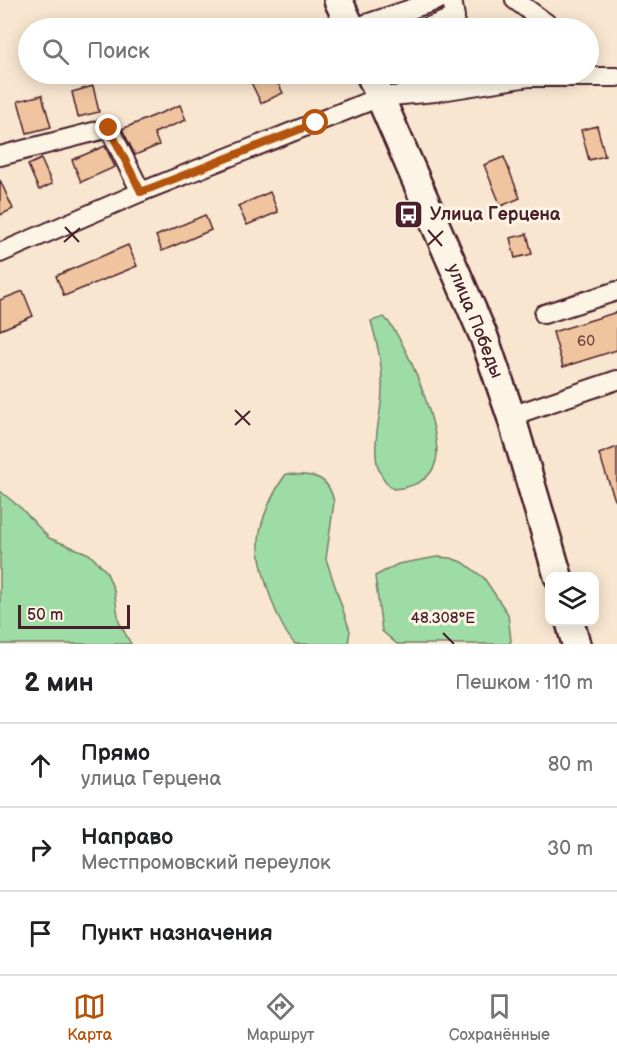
<!DOCTYPE html>
<html lang="ru">
<meta charset="utf-8">
<style>
:root{--surface:#fff;--page:#f2f2f2;--text:#202124;--muted:#757577;--line:#e0e0e0;--accent:#b45309}
body{margin:0;font-family:"Balsamiq Sans",sans-serif;background:var(--page);color:var(--text)}
.controls{position:absolute;right:18px;bottom:18px;display:grid;overflow:hidden;border-radius:12px;box-shadow:0 3px 15px #0003}
.controls button{width:54px;height:54px;display:grid;place-items:center;padding:0;border:0;border-bottom:2px solid var(--line);background:var(--surface);color:var(--text);font:30px sans-serif}
.scale{position:absolute;left:18px;bottom:15px;width:112px;box-sizing:border-box;padding-left:6px;border:3px solid #4a1f2b;border-top:0;font-size:16px;line-height:21px;white-space:nowrap;color:#4a1f2b;-webkit-text-stroke:4px #fcf5e5;paint-order:stroke}
.stop{position:absolute;width:18px;height:18px;margin:-14px;border:4px solid #b45309;border-radius:50%;background:#fff}
.stop.end{background:#b45309;border-color:#fff;box-shadow:0 2px 6px #0008}
.list{margin:0;padding:0;list-style:none}
h2{display:flex;justify-content:space-between;align-items:center;height:78px;margin:0;padding:0 24px;font-size:26px}
h2 small{font-size:20px;font-weight:400;color:var(--muted)}
.list li{display:grid;grid-template-columns:39px 1fr auto;gap:18px;align-items:center;box-sizing:border-box;height:84px;padding:0 24px;border-top:2px solid var(--line)}
.list b{display:block;font-size:22px;white-space:nowrap}
.list p{margin:0;font-size:20px;white-space:nowrap;color:var(--muted)}
.list em{font-size:20px;font-style:normal;color:var(--muted)}
.icon{flex:none;width:33px;height:33px;fill:none;stroke:currentColor;stroke-width:2;stroke-linecap:round;stroke-linejoin:round}
.map{position:relative;flex:none;width:617px;height:644px;overflow:hidden}
.search{position:absolute;background:var(--surface);box-shadow:0 3px 15px #0003;left:18px;right:18px;top:18px;height:66px;display:flex;align-items:center;gap:15px;box-sizing:border-box;padding:0 21px;border-radius:33px;color:var(--muted);font-size:22px}
.sheet{height:330px;background:var(--surface)}
nav{display:flex;justify-content:space-around;align-items:center;box-sizing:border-box;height:84px;border-top:2px solid var(--line);background:var(--surface);font-size:16px;color:var(--muted)}
nav a{display:grid;justify-items:center;gap:3px}
nav .on{color:var(--accent)}
.map>svg:first-child{display:block}
</style>
<div class="map">
<svg width="617" height="644" viewBox="0 0 617 644">
<rect width="100%" height="100%" fill="#f8e6d0"/>
<filter id="ink" filterUnits="userSpaceOnUse"><feTurbulence type="fractalNoise" baseFrequency=".0167" numOctaves="2"/><feDisplacementMap in="SourceGraphic" scale="12" xChannelSelector="R" yChannelSelector="G"/><feConvolveMatrix kernelMatrix="1 2 1 2 8 2 1 2 1" color-interpolation-filters="sRGB"/></filter>
<g filter="url(#ink)">
<g fill="#9ddca5" stroke="#747e68" stroke-width="1.5">
<path d="M384,317c22,21 59,115 52,144 -5,20 -25,27 -43,28 -31,-25 -11,-66 -11,-100 1,-23 -5,-46 -11,-68z"/>
<path d="M286,474c25,2 42,-2 48,28l-8,57 24,72 -2,13h-53c-18,-19 -38,-79 -36,-105 2,-22 15,-48 27,-65z"/>
<path d="M0,491l22,18 27,29 40,16 17,17 8,19 5,32 12,22h-131z"/>
<path d="M437,557l14,1 13,5 20,15 24,36 3,27 -2,3h-112l-15,-13 -7,-55 23,-12z"/>
</g>
<g fill="#efc49e" stroke="#4a1f2b" stroke-width="1.5">
<path d="M247,74h26l10,19 -22,10z"/>
<path d="M93,86l6,26 -21,5 -6,-25z"/>
<path d="M42,95l9,32 -24,6 -9,-32z"/>
<path d="M180,105l6,15 -32,13 5,12 -24,10 -13,-26z"/>
<path d="M597,126l8,30 -16,4 -8,-30z"/>
<path d="M105,146l10,21 -34,15 -9,-22z"/>
<path d="M504,157l16,41 -19,8 -17,-41z"/>
<path d="M41,159l11,25 -13,6 -11,-25z"/>
<path d="M0,180l13,29 -13,6z"/>
<path d="M270,192l8,20 -31,13 -9,-19z"/>
<path d="M205,215l6,15 -49,21 -6,-15z"/>
<path d="M527,234l5,20 -17,4 -5,-20z"/>
<path d="M128,245l9,21 -73,30 -8,-20z"/>
<path d="M23,291l10,25 -33,14v-30z"/>
<path d="M617,312v38l-54,17 -10,-35z"/>
<path d="M617,447v53h-2l-16,-46z"/>
</g>
<g fill="none" stroke-linecap="round" stroke-linejoin="round">
<defs>
<g id="minor">
<path d="M515,0l38,28"/>
<path d="M354,28l84,-28"/>
<path d="M426,28l29,-11 -3,-17"/>
<path d="M0,156l109,-28 32,64"/>
<path d="M0,253l141,-61 239,-95 55,-5 94,-15h88"/>
<path d="M544,314l73,-23"/>
<path d="M511,416l106,-36"/>
</g>
<g id="highway">
<path d="M338,0l13,28"/>
<path d="M370,74l114,263 27,79 47,160"/>
<path d="M570,622l6,22"/>
</g>
</defs>
<use href="#minor" stroke="#4a1f2b" stroke-width="22"/>
<use href="#highway" stroke="#4a1f2b" stroke-width="32"/>
<use href="#minor" stroke="#fcf5e5" stroke-width="18"/>
<use href="#highway" stroke="#fcf5e5" stroke-width="27"/>
</g>
</g>
<g fill="none" stroke-linecap="round" stroke-linejoin="round" filter="url(#ink)">
<path stroke="#b45309" stroke-width="8" d="M109,128l32,64 175,-69"/>
</g>
<path fill="none" stroke="#4a1f2b" stroke-width="2" d="M65,227l14,15M428,230l14,16M64,242l16,-14M428,245l15,-14M235,410l15,15M235,425l15,-14M443,633l11,11"/>
<defs>
<symbol id="bus-square" viewBox="-11 -11 22 22"><rect x="-9" y="-9" width="18" height="18" rx="4" fill="#4a1f2b" stroke="#fcf5e5"/><path d="M-5-6H5V4H4V6H2V4H-2V6H-4V4H-5ZM-3.5-4V0h7V-4ZM-3.5 1.2v1.5H-2V1.2ZM2 1.2v1.5H3.5V1.2Z" fill="#fff"/></symbol>
</defs>
<g fill-rule="evenodd">
<use href="#bus-square" x="392" y="198" width="33" height="33"/>
</g>
<g text-anchor="middle" dominant-baseline="central" stroke-width="6" stroke-linejoin="round" paint-order="stroke">
<g font-size="15" fill="#734848">
<text x="586" y="341">60</text>
</g>
<g font-size="18" font-weight="bold" fill="#4a1f2b" stroke="#fcf5e5" text-anchor="start">
<text x="430" y="214">Улица Герцена</text>
</g>
<g font-size="18" fill="#4a1f2b" stroke="#fcf5e5">
<text transform="translate(475 321) rotate(68)">улица Победы</text>
</g>
</g>
<g font-size="15" text-anchor="middle" fill="#4a1f2b" stroke="#fcf5e5" stroke-width="6" stroke-linejoin="round" paint-order="stroke">
<text x="443" y="623">48.308°E</text>
</g>
</svg>
<div class="controls">
<button><svg class="icon" aria-label="layers" viewBox="0 0 24 24"><path d="M12 4l9 5-9 5-9-5zM3 14l9 5 9-5"/></svg></button>
</div>
<div class="scale">50 m</div>
<div class="stop" style="left:316px;top:123px"></div>
<div class="stop end" style="left:109px;top:128px"></div>
<div class="search"><svg class="icon" aria-label="search" viewBox="0 0 24 24"><circle cx="10" cy="10" r="6"/><path d="M15 15l6 6"/></svg>Поиск</div>
</div>
<section class="sheet">
<h2>2 мин<small>Пешком · 110 m</small></h2>
<ul class="list">
<li><svg class="icon" aria-label="ahead" viewBox="0 0 24 24"><path d="M12 20V5M6 11l6-6 6 6"/></svg><div><b>Прямо</b><p>улица Герцена</p></div><em>80 m</em></li>
<li><svg class="icon" aria-label="right" viewBox="0 0 24 24"><path d="M7 20v-9h11M14 6l5 5-5 5"/></svg><div><b>Направо</b><p>Местпромовский переулок</p></div><em>30 m</em></li>
<li><svg class="icon" aria-label="arrive" viewBox="0 0 24 24"><path d="M6 21V4h12l-3 4 3 4H6"/></svg><div><b>Пункт назначения</b></div></li>
</ul>
</section>
<nav>
<a class="on"><svg class="icon" aria-label="map" viewBox="0 0 24 24"><path d="M3 6l6-2 6 2 6-2v14l-6 2-6-2-6 2zM9 4v14M15 6v14"/></svg>Карта</a>
<a><svg class="icon" aria-label="directions" viewBox="0 0 24 24"><path d="M12 3l9 9-9 9-9-9zM9 14v-3h6M13 9l2 2-2 2"/></svg>Маршрут</a>
<a><svg class="icon" aria-label="saved" viewBox="0 0 24 24"><path d="M7 4h10v16l-5-4-5 4z"/></svg>Сохранённые</a>
</nav>
